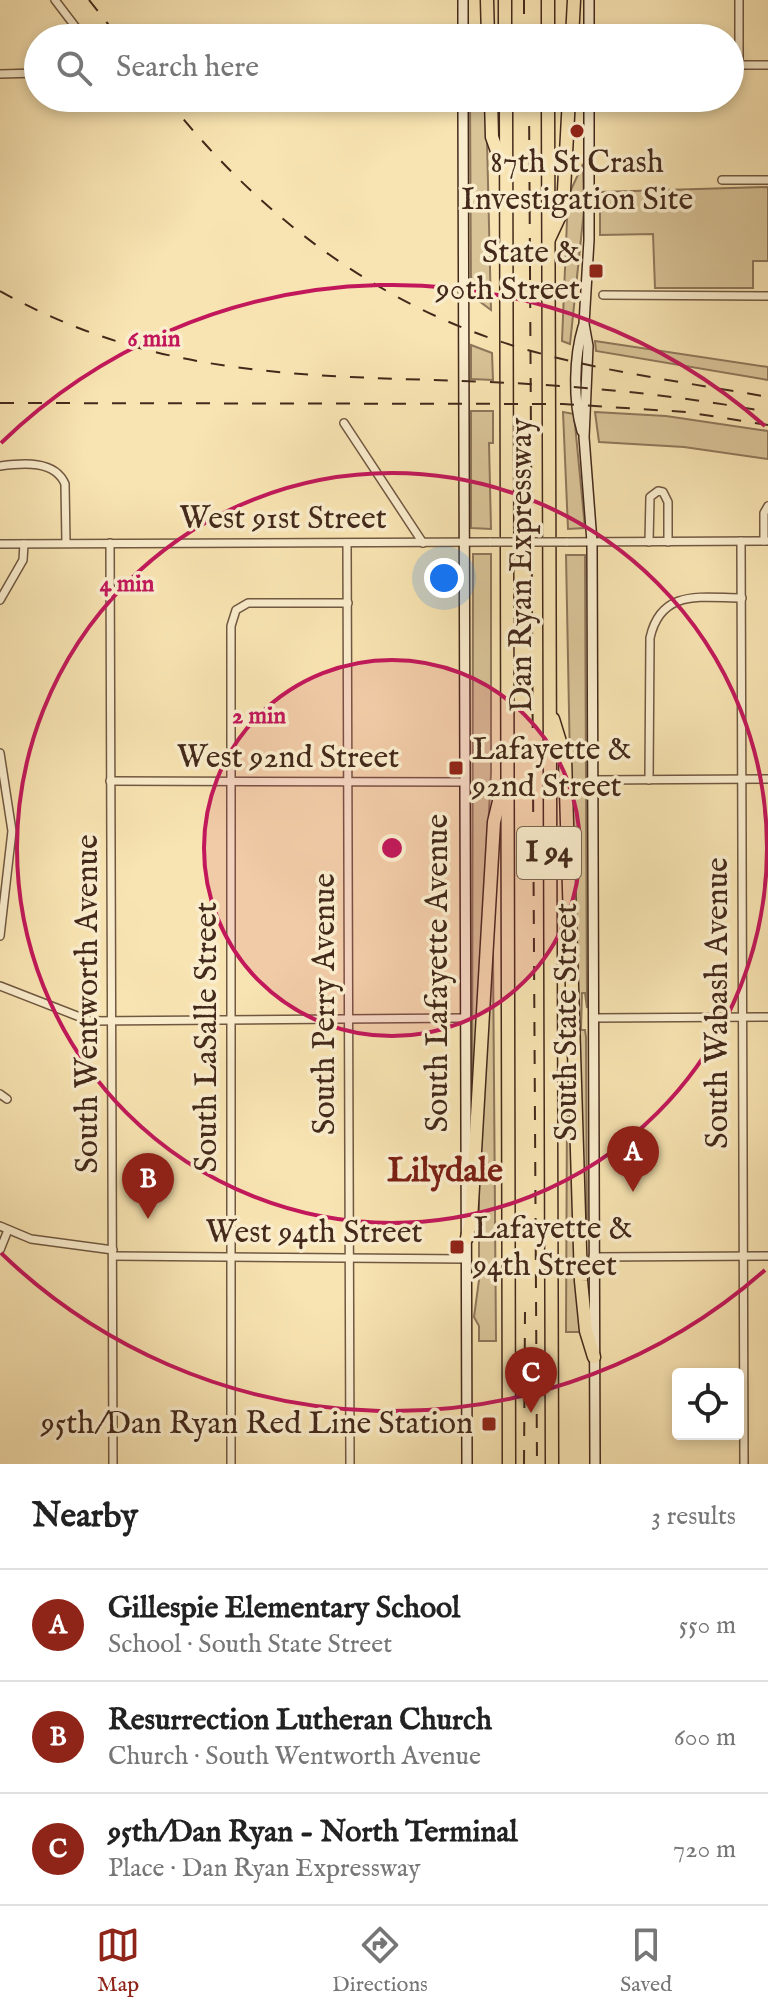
<!DOCTYPE html>
<meta charset="utf-8">
<style>
:root{--surface:#fff;--page:#f6f6f6;--text:#222;--muted:#767676;--line:#e0e0e0;--accent:#8f2418}
body{margin:0;font-family:"IM FELL English",serif;background:var(--page);color:var(--text)}
.controls{position:absolute;right:24px;bottom:24px;display:grid;overflow:hidden;border-radius:8px;box-shadow:0 4px 12px #0003}
.controls button{width:72px;height:72px;display:grid;place-items:center;padding:0;border:0;border-bottom:2px solid var(--line);background:var(--surface);color:var(--text);font:40px sans-serif}
.you{position:absolute;left:444px;top:578px;width:28px;height:28px;margin:-20px;border:6px solid #fff;border-radius:50%;background:#1a73e8;box-shadow:0 0 0 12px #1a73e833}
.badge{display:grid;place-items:center;width:52px;height:52px;border-radius:50%;background:var(--accent);color:#fff;font-size:26px;font-weight:700}
.pin{position:absolute;translate:-50% -66px;filter:drop-shadow(0 2px 4px #0008)}
.pin::after{content:'';position:absolute;top:42px;width:28px;height:24px;background:inherit;clip-path:polygon(0 0,100% 0,50% 100%)}
.list{margin:0;padding:0;list-style:none}
h2{display:flex;justify-content:space-between;align-items:center;height:104px;margin:0;padding:0 32px;font-size:34px}
h2 small{font-size:26px;font-weight:400;color:var(--muted)}
.list li{display:grid;grid-template-columns:52px 1fr auto;gap:24px;align-items:center;box-sizing:border-box;height:112px;padding:0 32px;border-top:2px solid var(--line)}
.list b{display:block;font-size:30px;white-space:nowrap}
.list p{margin:0;font-size:26px;white-space:nowrap;color:var(--muted)}
.list em{font-size:26px;font-style:normal;color:var(--muted)}
.icon{flex:none;width:44px;height:44px;fill:none;stroke:currentColor;stroke-width:2;stroke-linecap:round;stroke-linejoin:round}
.map{position:relative;flex:none;width:768px;height:1464px;overflow:hidden}
.search{position:absolute;background:var(--surface);box-shadow:0 4px 12px #0003;left:24px;right:24px;top:24px;height:88px;display:flex;align-items:center;gap:20px;box-sizing:border-box;padding:0 28px;border-radius:44px;color:var(--muted);font-size:30px}
.sheet{height:440px;background:var(--surface)}
nav{display:flex;justify-content:space-around;align-items:center;box-sizing:border-box;height:112px;border-top:2px solid var(--line);background:var(--surface);font-size:22px;color:var(--muted)}
nav a{display:grid;justify-items:center;gap:4px}
nav .on{color:var(--accent)}
.map>svg:first-child{display:block}
</style>
<div class="map">
<svg width="768" height="1464" viewBox="0 0 768 1464">
<rect width="100%" height="100%" fill="#f8e4b2"/>
<filter id="stains"><feTurbulence type="fractalNoise" baseFrequency=".0025" numOctaves="4"/><feColorMatrix values="0 0 0 0 .2 0 0 0 0 .09 0 0 0 0 .02 0 0 0 .5 -.17"/></filter>
<radialGradient id="worn" r=".72"><stop offset=".6" stop-color="#630" stop-opacity="0"/><stop offset="1" stop-color="#630" stop-opacity=".3"/></radialGradient>
<g fill="#d9c498" stroke="#8e765a" stroke-width="2">
<path d="M470,98h16l5,212 -20,-15z"/>
<path d="M583,164l1,46 -14,134 -8,-3 6,-145z"/>
<path d="M768,187v74h-15v27h-98l-2,-54 -53,1v-43z"/>
<path d="M595,341l173,26v13l-172,-29z"/>
<path d="M471,345l21,8 1,27 -22,-1z"/>
<path d="M471,411h22v32h-4l2,86 -20,-1z"/>
<path d="M563,412l11,2 11,114 -17,1z"/>
<path d="M595,412l71,4 102,15v28l-84,-12 -85,-5z"/>
<path d="M473,554h18v219l-19,371z"/>
<path d="M566,555h19l2,453 -2,-15h-3l-1,37h4l1,7 1,191h-3l-10,-257z"/>
<path d="M491,953h2l3,388h-17v-15l-5,-9 5,-37v-117z"/>
<path d="M567,1104h3l11,228h-15z"/>
</g>
<g fill="none" stroke-linecap="round" stroke-linejoin="round">
<defs>
<g id="street">
<path d="M55,0l29,38"/>
<path d="M739,0v65"/>
<path d="M730,65h38"/>
<path d="M0,74l38,-1"/>
<path d="M722,180h46"/>
<path d="M603,295l165,1"/>
<path d="M344,423l79,120"/>
<path d="M0,466c23,-3 55,-6 65,18l1,59"/>
<path d="M741,541l3,923"/>
<path d="M764,541v-28l4,-7"/>
<path d="M566,542l202,-1"/>
<path d="M649,542l1,-45 8,-6 5,1 5,10v40"/>
<path d="M110,543l3,921"/>
<path d="M347,543l3,921"/>
<path d="M0,544l491,-2"/>
<path d="M0,600l23,-40 1,-16"/>
<path d="M0,753l12,78 -12,105"/>
<path d="M592,780l176,-1"/>
<path d="M649,780l1,-142c11,-50 52,-40 92,-40"/>
<path d="M110,781l354,1"/>
<path d="M0,986l90,35 373,-3"/>
<path d="M593,1018l175,-1"/>
<path d="M0,1094l7,5"/>
<path d="M0,1226l31,13 82,11"/>
<path d="M0,1250l8,-20"/>
<path d="M113,1256l354,3"/>
<path d="M593,1257l175,-1"/>
<path d="M231,1464v-838l5,-16 12,-7h100"/>
</g>
<g id="secondary">
<path d="M463,0v38"/>
<path d="M589,0v38"/>
<path d="M463,98l4,1366"/>
<path d="M589,98v142l-5,84 4,22 -4,91 8,105 3,922"/>
<path d="M582,431c-9,-30 -8,-74 1,-104"/>
</g>
<g id="highway">
<path d="M487,0l1,38"/>
<path d="M505,0v38"/>
<path d="M548,38v-38"/>
<path d="M572,38l2,-38"/>
<path d="M491,98l1,39 10,28"/>
<path d="M506,98l3,1366"/>
<path d="M548,98l4,1366"/>
<path d="M549,239l14,-30 6,-111"/>
<path d="M553,719l12,39 16,523 5,50 8,26"/>
<path d="M467,1238l4,-17 23,-399 7,-29"/>
</g>
</defs>
<use href="#street" stroke="#705841" stroke-width="10"/>
<use href="#secondary" stroke="#43291b" stroke-width="12"/>
<use href="#highway" stroke="#43291b" stroke-width="15"/>
<use href="#street" stroke="#faedcd" stroke-width="7"/>
<use href="#secondary" stroke="#faedcd" stroke-width="9"/>
<use href="#highway" stroke="#f8e4b2" stroke-width="12"/>
<g stroke="#43291b" stroke-width="2" stroke-dasharray="14 14" stroke-linecap="butt">
<path d="M89,0l30,38"/>
<path d="M524,0v38"/>
<path d="M166,98c96,121 218,213 369,254 76,21 155,31 233,45"/>
<path d="M529,98l8,1366"/>
<path d="M0,291c161,90 314,84 490,91 93,4 187,13 278,30"/>
<path d="M0,403l563,1 123,8 82,13"/>
<path d="M524,1464l1,-152"/>
</g>
<defs>
<path id="street-bridge" d="M491,542h75"/>
</defs>
<use href="#street-bridge" stroke="#705841" stroke-width="10" stroke-linecap="butt"/>
<use href="#street-bridge" stroke="#faedcd" stroke-width="7"/>
</g>
<circle cx="392" cy="848" r="188" fill="#c2185b" fill-opacity=".12"/>
<g fill="none" stroke="#c2185b" stroke-width="4">
<circle cx="392" cy="848" r="188"/>
<circle cx="392" cy="848" r="375"/>
<path d="M765 1270A563 563 0 0 1 1 1253M1 443A563 563 0 0 1 765 426"/>
</g>
<g fill="#8f2418" stroke="#faedcd" stroke-width="3">
<circle cx="577" cy="131" r="8"/>
<rect x="588" y="263" width="16" height="16" rx="4"/>
<rect x="448" y="760" width="16" height="16" rx="4"/>
<rect x="449" y="1239" width="16" height="16" rx="4"/>
<rect x="481" y="1416" width="16" height="16" rx="4"/>
</g>
<g text-anchor="middle" dominant-baseline="central" stroke-width="7" stroke-linejoin="round" paint-order="stroke">
<rect fill="#faedcd" stroke="#7a6450" stroke-width="2" x="517" y="827" width="64" height="52" rx="6"/>
<g font-size="30" font-weight="bold" fill="#43291b">
<text x="549" y="853">I 94</text>
</g>
<g font-size="32" fill="#43291b" stroke="#faedcd" text-anchor="end">
<text x="577" y="163" text-anchor="middle">87th St Crash<tspan x="577" dy="37">Investigation Site</tspan></text>
<text x="580" y="253">State &amp;<tspan x="580" dy="37">90th Street</tspan></text>
<text x="472" y="750" text-anchor="start">Lafayette &amp;<tspan x="472" dy="37">92nd Street</tspan></text>
<text x="473" y="1229" text-anchor="start">Lafayette &amp;<tspan x="473" dy="37">94th Street</tspan></text>
<text x="473" y="1424">95th/Dan Ryan Red Line Station</text>
</g>
<g font-size="32" fill="#43291b" stroke="#faedcd">
<text x="283" y="519">West 91st Street</text>
<text transform="translate(522 565) rotate(-90)">Dan Ryan Expressway</text>
<text x="288" y="758">West 92nd Street</text>
<text transform="translate(438 973) rotate(-90)">South Lafayette Avenue</text>
<text transform="translate(718 1003) rotate(-90)">South Wabash Avenue</text>
<text transform="translate(88 1004) rotate(-90)">South Wentworth Avenue</text>
<text transform="translate(325 1004) rotate(-90)">South Perry Avenue</text>
<text transform="translate(567 1022) rotate(-90)">South State Street</text>
<text transform="translate(207 1037) rotate(-90)">South LaSalle Street</text>
<text x="314" y="1233">West 94th Street</text>
</g>
<g font-size="34" font-weight="bold" fill="#7a1f14" stroke="#faedcd">
<text x="445" y="1171">Lilydale</text>
</g>
</g>
<circle cx="392" cy="848" r="12" fill="#c2185b" stroke="#faedcd" stroke-width="4"/>
<g font-size="24" text-anchor="middle" font-weight="bold" fill="#c2185b" stroke="#faedcd" stroke-width="7" stroke-linejoin="round" paint-order="stroke">
<text x="154" y="346">6 min</text>
<text x="127" y="591">4 min</text>
<text x="259" y="723">2 min</text>
</g>
<rect width="100%" height="100%" filter="url(#stains)"/>
<rect width="100%" height="100%" fill="url(#worn)"/>
</svg>
<div class="controls">
<button><svg class="icon" aria-label="locate" viewBox="0 0 24 24"><circle cx="12" cy="12" r="6"/><path d="M12 2v4M12 18v4M2 12h4M18 12h4"/></svg></button>
</div>
<div class="you"></div>
<div class="pin badge" style="left:633px;top:1192px">A</div>
<div class="pin badge" style="left:148px;top:1219px">B</div>
<div class="pin badge" style="left:531px;top:1413px">C</div>
<div class="search"><svg class="icon" aria-label="search" viewBox="0 0 24 24"><circle cx="10" cy="10" r="6"/><path d="M15 15l6 6"/></svg>Search here</div>
</div>
<section class="sheet">
<h2>Nearby<small>3 results</small></h2>
<ul class="list">
<li><span class="badge">A</span><div><b>Gillespie Elementary School</b><p>School · South State Street</p></div><em>550 m</em></li>
<li><span class="badge">B</span><div><b>Resurrection Lutheran Church</b><p>Church · South Wentworth Avenue</p></div><em>600 m</em></li>
<li><span class="badge">C</span><div><b>95th/Dan Ryan - North Terminal</b><p>Place · Dan Ryan Expressway</p></div><em>720 m</em></li>
</ul>
</section>
<nav>
<a class="on"><svg class="icon" aria-label="map" viewBox="0 0 24 24"><path d="M3 6l6-2 6 2 6-2v14l-6 2-6-2-6 2zM9 4v14M15 6v14"/></svg>Map</a>
<a><svg class="icon" aria-label="directions" viewBox="0 0 24 24"><path d="M12 3l9 9-9 9-9-9zM9 14v-3h6M13 9l2 2-2 2"/></svg>Directions</a>
<a><svg class="icon" aria-label="saved" viewBox="0 0 24 24"><path d="M7 4h10v16l-5-4-5 4z"/></svg>Saved</a>
</nav>
